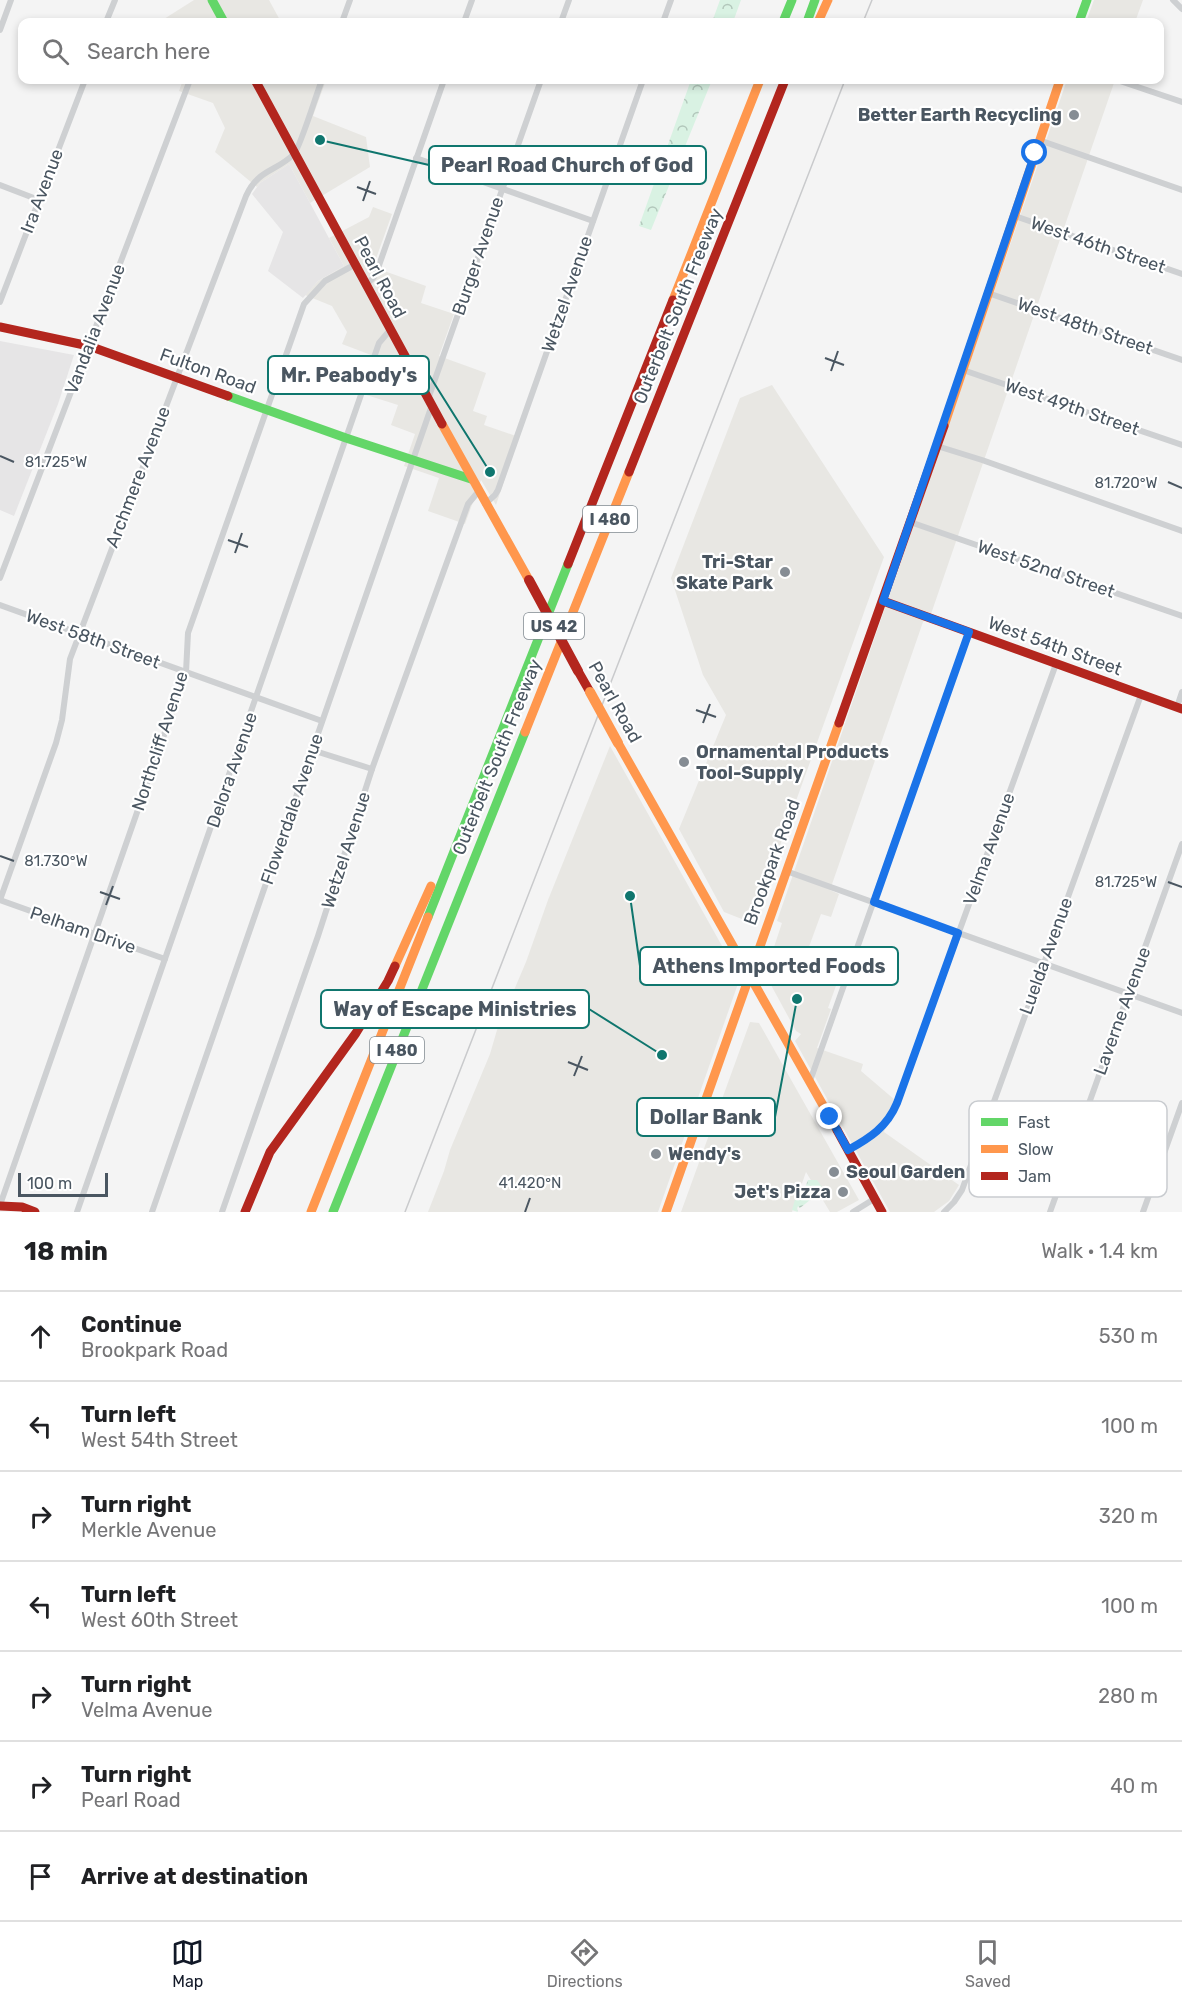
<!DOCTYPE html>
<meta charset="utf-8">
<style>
:root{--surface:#fff;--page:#f2f2f2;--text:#202124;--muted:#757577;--line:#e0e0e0;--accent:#111827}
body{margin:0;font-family:Rubik,sans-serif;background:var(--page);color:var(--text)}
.scale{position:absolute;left:18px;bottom:15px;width:90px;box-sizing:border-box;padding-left:6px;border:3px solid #4a5661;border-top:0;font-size:16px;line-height:21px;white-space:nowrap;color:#4a5661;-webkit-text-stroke:4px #fff;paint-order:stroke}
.stop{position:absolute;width:18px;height:18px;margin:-14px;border:4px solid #1a73e8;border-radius:50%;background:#fff}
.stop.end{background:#1a73e8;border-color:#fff;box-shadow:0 2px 6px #0008}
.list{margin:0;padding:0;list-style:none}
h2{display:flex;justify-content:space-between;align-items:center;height:78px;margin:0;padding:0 24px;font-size:26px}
h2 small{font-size:20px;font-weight:400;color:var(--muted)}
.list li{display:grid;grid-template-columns:39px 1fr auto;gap:18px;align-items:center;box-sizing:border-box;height:90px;padding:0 24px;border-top:2px solid var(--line)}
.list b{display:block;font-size:22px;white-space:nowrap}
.list p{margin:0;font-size:20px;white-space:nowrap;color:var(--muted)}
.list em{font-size:20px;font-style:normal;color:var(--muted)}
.icon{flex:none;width:33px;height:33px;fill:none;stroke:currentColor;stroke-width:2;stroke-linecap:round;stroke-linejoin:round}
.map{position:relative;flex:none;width:1182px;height:1212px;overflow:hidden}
.search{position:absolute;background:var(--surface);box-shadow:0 3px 9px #0003;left:18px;right:18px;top:18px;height:66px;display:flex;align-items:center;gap:15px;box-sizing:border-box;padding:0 21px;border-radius:12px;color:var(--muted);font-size:22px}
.sheet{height:708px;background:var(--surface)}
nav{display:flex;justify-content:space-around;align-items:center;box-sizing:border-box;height:84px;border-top:2px solid var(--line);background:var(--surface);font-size:16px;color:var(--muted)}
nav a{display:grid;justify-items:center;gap:3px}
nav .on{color:var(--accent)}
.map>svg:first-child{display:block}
</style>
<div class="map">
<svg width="1182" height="1212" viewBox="0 0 1182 1212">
<defs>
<pattern id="forest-crowns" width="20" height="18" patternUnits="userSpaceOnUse" patternTransform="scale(1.5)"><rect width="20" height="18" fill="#d9f2e3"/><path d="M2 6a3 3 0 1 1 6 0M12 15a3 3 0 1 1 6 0" fill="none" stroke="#b2c7bb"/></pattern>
</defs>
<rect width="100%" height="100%" fill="#f4f4f4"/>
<g fill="#e8e7e3">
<path d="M194,0h75l12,22h-119l2,-3z"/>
<path d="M1094,0h49l-8,22h-49z"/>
<path d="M183,80h143l-13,36 53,21 4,30 -60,36 -21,-39 -29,19 -3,4 -42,-35 10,-24 -12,-25 -34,-12z"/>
<path d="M1067,80h48l-184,534 -8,8 -93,268 9,4 -8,23 -10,-3 -15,41 36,14 -14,39 3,1 -14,39 46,16 -2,7 34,29 -11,32 75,53 -10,16 -15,11h-44l-95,-171 6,-7 -5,-3 -31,-57 17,-51 -5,-2z"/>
<path d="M373,207l19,7 -19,53 53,19 -5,17 33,11 -15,42 47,17 -13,38 14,5 -3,9 35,12 -23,68 -15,-25 -16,44 -37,-13 11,-33 -35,-12 11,-32 -24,-9 7,-20 -41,-13 14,-37 -29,-11 5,-12 -15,-26 -27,-11 13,-14 26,-15 -15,-28 40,-21z"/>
<path d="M772,385l112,172 -132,366 -28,-11 -45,-83 47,-114 -23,-40 -32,-97 69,-180z"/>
<path d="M610,746l130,232 -82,234h-230l16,-41 6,-21 40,-96 7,-24 29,-68 22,-62z"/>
<path d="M750,1022l9,1 100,177 -22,12h-7l-24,-40 -14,40h-111z"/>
</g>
<g fill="#e6e5e6">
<path d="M289,164l55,102 -26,15 -15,17 -35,-27 15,-39 -31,-38 8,-11z"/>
<path d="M0,341l74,14 -16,49 -44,112 -14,-6z"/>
</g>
<g fill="url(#forest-crowns)">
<path d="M720,0h21l-8,22h-21z"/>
<path d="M691,80h21l-61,150 -12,-4z"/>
<path d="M808,1180h9l5,7 -2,11 -9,-3 -3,1 2,4 -10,8 -2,-2 -1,3 1,3 -6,-2 4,-14 6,-1z"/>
</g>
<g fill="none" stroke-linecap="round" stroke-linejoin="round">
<g stroke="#ced0d2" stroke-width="6">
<path d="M1173,0l9,9"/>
<path d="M106,22l9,-22"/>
<path d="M342,22l8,-22"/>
<path d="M464,22l8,-22"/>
<path d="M561,22l8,-22"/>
<path d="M663,22l8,-22"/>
<path d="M0,30l11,-30"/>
<path d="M1117,80l65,22"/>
<path d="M1039,140l143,50"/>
<path d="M416,158l177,63"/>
<path d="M0,185l39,15"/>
<path d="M1015,216l167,58"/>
<path d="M366,285l8,-8 3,-6 67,-191"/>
<path d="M988,293l194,67"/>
<path d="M0,302l85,-222"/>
<path d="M963,370l219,75"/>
<path d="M428,399l113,-319"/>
<path d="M937,446l45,14 200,71"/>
<path d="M485,504l10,-9 3,-5 145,-410"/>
<path d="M910,522l272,94"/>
<path d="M0,578l190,-498"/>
<path d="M0,605l322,116"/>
<path d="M1177,707l5,-15"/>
<path d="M312,750l60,19"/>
<path d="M786,871l396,142"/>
<path d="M0,900l56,-157 6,-23 8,-61 176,-463c12,-27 30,-24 48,-42 6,-6 23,-62 28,-74"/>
<path d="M0,900l165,59"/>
<path d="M810,1081l159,-449"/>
<path d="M848,1150c22,-12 39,-23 49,-47l159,-439"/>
<path d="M0,1205l186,-533 2,-39 116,-329 21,-23 29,-16"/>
<path d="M77,1212l302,-869 11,-13"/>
<path d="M152,1212l280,-807"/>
<path d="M222,1212l96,-276 54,-167 96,-265 10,-12"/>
<path d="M853,1212l21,-13"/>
<path d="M944,1212l10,-10 8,-12 179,-495"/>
<path d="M1050,1212l132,-368"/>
<path d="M1143,1212l39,-109"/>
</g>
<g stroke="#63d668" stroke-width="9">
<path d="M212,0l12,22"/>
<path d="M783,22l9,-22"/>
<path d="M807,22l8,-22"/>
<path d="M1079,22l8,-22"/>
<path d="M228,396l118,42 125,41"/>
<path d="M428,917l140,-353"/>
<path d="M333,1212l192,-480"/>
</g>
<g stroke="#ff974d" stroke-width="9">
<path d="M818,22l10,-22"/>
<path d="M673,300l87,-220"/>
<path d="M442,424l87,156"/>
<path d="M944,426l116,-346"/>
<path d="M525,732l104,-260"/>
<path d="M618,743l219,387"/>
<path d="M395,966l36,-80"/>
<path d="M311,1212l117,-295"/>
<path d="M666,1212l173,-489"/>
</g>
<g stroke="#b3261e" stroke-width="9">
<path d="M255,80l187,344"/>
<path d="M0,327l89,19 139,50"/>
<path d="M629,472l156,-392"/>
<path d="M568,564l105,-264"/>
<path d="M883,601l299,108"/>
<path d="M578,671l12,21"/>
<path d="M839,723l105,-297"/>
<path d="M837,1130l45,82"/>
<path d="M0,1206l22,1 13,5"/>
<path d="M245,1212l25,-60 86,-119 32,-52 7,-15"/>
</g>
<g stroke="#c9cacc" stroke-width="1.5">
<path d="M863,22l9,-22"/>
<path d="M405,1212l440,-1132"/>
</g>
<path stroke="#ff974d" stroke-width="10" d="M590,692l28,51"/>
<path stroke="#b3261e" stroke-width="10" d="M529,580l49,91"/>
</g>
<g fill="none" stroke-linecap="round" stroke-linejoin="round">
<path stroke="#1a73e8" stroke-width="8" d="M830,1117l18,33c22,-12 39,-23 49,-47l61,-170 -84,-31 95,-270 -86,-31 152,-448"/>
</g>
<path fill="none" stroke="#4a5661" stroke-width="2" d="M357,187l19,7M363,201l7,-20M825,358l19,7M831,371l7,-20M0,456l14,6M1168,482l14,6M228,540l20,7M235,553l7,-20M696,710l20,7M703,723l7,-19M0,856l14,5M1168,882l14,5M100,892l20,7M106,905l7,-19M568,1062l20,8M574,1076l8,-20M525,1212l5,-14"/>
<g fill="#868d94" stroke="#fff" stroke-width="2">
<circle cx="1074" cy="115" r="6"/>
<circle cx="785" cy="572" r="6"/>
<circle cx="684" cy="762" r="6"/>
<circle cx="656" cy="1154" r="6"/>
<circle cx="834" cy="1172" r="6"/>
<circle cx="843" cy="1192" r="6"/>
</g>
<g text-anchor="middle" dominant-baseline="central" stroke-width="4.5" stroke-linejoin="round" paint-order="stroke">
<g fill="#fff" stroke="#808990" stroke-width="1.5">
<rect x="583" y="506" width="54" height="26" rx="4.5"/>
<rect x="524" y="613" width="60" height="26" rx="4.5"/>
<rect x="370" y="1037" width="54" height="26" rx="4.5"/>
</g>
<g font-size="16" font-weight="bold" fill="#4a5661">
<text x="610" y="519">I 480</text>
<text x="554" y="626">US 42</text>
<text x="397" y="1050">I 480</text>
</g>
<g font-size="18" font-weight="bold" fill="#4a5661" stroke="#fff" text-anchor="end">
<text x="1062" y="115">Better Earth Recycling</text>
<text x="773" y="562">Tri-Star<tspan x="773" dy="21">Skate Park</tspan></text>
<text x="696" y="752" text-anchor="start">Ornamental Products<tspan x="696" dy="21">Tool-Supply</tspan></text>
<text x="668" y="1154" text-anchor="start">Wendy's</text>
<text x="846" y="1172" text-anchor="start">Seoul Garden</text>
<text x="831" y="1192">Jet's Pizza</text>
</g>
<g font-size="18" fill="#4a5661" stroke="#fff">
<text transform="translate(42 191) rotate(-69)">Ira Avenue</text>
<text transform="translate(1098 245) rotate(19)">West 46th Street</text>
<text transform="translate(478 256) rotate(-71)">Burger Avenue</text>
<text transform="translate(380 277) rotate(62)">Pearl Road</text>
<text transform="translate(567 294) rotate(-71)">Wetzel Avenue</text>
<text transform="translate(678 306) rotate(-68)">Outerbelt South Freeway</text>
<text transform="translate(1085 326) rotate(19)">West 48th Street</text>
<text transform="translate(95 329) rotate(-69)">Vandalia Avenue</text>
<text transform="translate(208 371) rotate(20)">Fulton Road</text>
<text transform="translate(1072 407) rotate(19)">West 49th Street</text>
<text transform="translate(138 477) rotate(-69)">Archmere Avenue</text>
<text transform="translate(1046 569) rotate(19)">West 52nd Street</text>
<text transform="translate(93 639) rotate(20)">West 58th Street</text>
<text transform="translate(1055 646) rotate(20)">West 54th Street</text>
<text transform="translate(615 702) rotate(61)">Pearl Road</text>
<text transform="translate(160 741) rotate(-72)">Northcliff Avenue</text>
<text transform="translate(497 757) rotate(-68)">Outerbelt South Freeway</text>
<text transform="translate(232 770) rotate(-71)">Delora Avenue</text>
<text transform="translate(292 809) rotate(-71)">Flowerdale Avenue</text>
<text transform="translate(989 849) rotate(-70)">Velma Avenue</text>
<text transform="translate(346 850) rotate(-72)">Wetzel Avenue</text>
<text transform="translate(772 862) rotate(-70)">Brookpark Road</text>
<text transform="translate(83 930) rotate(19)">Pelham Drive</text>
<text transform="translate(1046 956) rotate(-70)">Luelda Avenue</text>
<text transform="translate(1122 1011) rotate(-70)">Laverne Avenue</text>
</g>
</g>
<rect x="969" y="1101" width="198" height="96" rx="9" fill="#fff" stroke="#c9ccd0" stroke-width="1.5"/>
<rect x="981" y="1118" width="27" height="8" fill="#63d668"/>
<rect x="981" y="1145" width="27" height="8" fill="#ff974d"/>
<rect x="981" y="1172" width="27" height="8" fill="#b3261e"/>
<g font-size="16" fill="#4a5661">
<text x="1018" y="1128">Fast</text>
<text x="1018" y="1155">Slow</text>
<text x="1018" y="1182">Jam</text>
</g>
<g font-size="15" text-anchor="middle" fill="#4a5661" stroke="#fff" stroke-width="4.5" stroke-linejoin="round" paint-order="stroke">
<text x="56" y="467">81.725°W</text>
<text x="1126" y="488">81.720°W</text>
<text x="56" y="866">81.730°W</text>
<text x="1126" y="887">81.725°W</text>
<text x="530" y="1188">41.420°N</text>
</g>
<path fill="none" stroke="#0f766e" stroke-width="2" d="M320 140L429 165M490 472L429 375M630 896L640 966M662 1055L589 1009M797 999L775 1117"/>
<g fill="#0f766e" stroke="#fff" stroke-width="2">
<circle cx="320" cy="140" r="6"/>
<circle cx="490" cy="472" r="6"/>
<circle cx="630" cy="896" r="6"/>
<circle cx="662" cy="1055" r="6"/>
<circle cx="797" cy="999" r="6"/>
</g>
<g fill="#fff" stroke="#0f766e" stroke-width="2">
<rect x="429" y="146" width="277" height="38" rx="6"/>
<rect x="268" y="356" width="161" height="38" rx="6"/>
<rect x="640" y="947" width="258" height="38" rx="6"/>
<rect x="321" y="990" width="268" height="38" rx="6"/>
<rect x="637" y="1098" width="138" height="38" rx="6"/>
</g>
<g font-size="20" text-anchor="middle" font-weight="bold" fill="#4a5661">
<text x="567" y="172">Pearl Road Church of God</text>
<text x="349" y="382">Mr. Peabody's</text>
<text x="769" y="973">Athens Imported Foods</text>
<text x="455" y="1016">Way of Escape Ministries</text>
<text x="706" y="1124">Dollar Bank</text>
</g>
</svg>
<div class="scale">100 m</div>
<div class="stop" style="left:1035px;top:153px"></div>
<div class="stop end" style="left:830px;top:1117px"></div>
<div class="search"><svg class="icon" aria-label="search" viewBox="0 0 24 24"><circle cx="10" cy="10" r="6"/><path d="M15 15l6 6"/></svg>Search here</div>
</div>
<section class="sheet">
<h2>18 min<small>Walk · 1.4 km</small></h2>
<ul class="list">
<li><svg class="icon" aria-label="ahead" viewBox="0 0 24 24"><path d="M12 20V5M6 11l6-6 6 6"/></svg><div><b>Continue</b><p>Brookpark Road</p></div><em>530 m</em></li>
<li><svg class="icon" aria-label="left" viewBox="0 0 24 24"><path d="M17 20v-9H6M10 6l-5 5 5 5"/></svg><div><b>Turn left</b><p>West 54th Street</p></div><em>100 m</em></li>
<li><svg class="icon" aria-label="right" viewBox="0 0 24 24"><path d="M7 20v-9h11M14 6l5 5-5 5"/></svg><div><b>Turn right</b><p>Merkle Avenue</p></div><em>320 m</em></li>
<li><svg class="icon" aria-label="left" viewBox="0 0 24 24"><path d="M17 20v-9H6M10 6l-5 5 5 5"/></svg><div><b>Turn left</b><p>West 60th Street</p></div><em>100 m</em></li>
<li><svg class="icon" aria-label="right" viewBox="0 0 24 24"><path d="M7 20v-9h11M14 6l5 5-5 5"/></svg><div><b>Turn right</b><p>Velma Avenue</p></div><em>280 m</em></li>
<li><svg class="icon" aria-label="right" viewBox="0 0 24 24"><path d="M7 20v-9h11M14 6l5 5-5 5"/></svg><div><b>Turn right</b><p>Pearl Road</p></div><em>40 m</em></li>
<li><svg class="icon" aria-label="arrive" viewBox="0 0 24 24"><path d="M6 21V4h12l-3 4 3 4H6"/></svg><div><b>Arrive at destination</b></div></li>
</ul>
</section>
<nav>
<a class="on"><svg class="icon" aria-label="map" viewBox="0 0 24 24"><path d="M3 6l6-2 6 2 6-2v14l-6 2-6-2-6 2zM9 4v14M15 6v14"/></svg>Map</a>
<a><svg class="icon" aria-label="directions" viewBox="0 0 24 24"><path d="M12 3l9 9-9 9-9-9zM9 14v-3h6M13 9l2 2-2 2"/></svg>Directions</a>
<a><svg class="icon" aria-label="saved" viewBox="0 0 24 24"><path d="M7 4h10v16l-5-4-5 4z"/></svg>Saved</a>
</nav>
